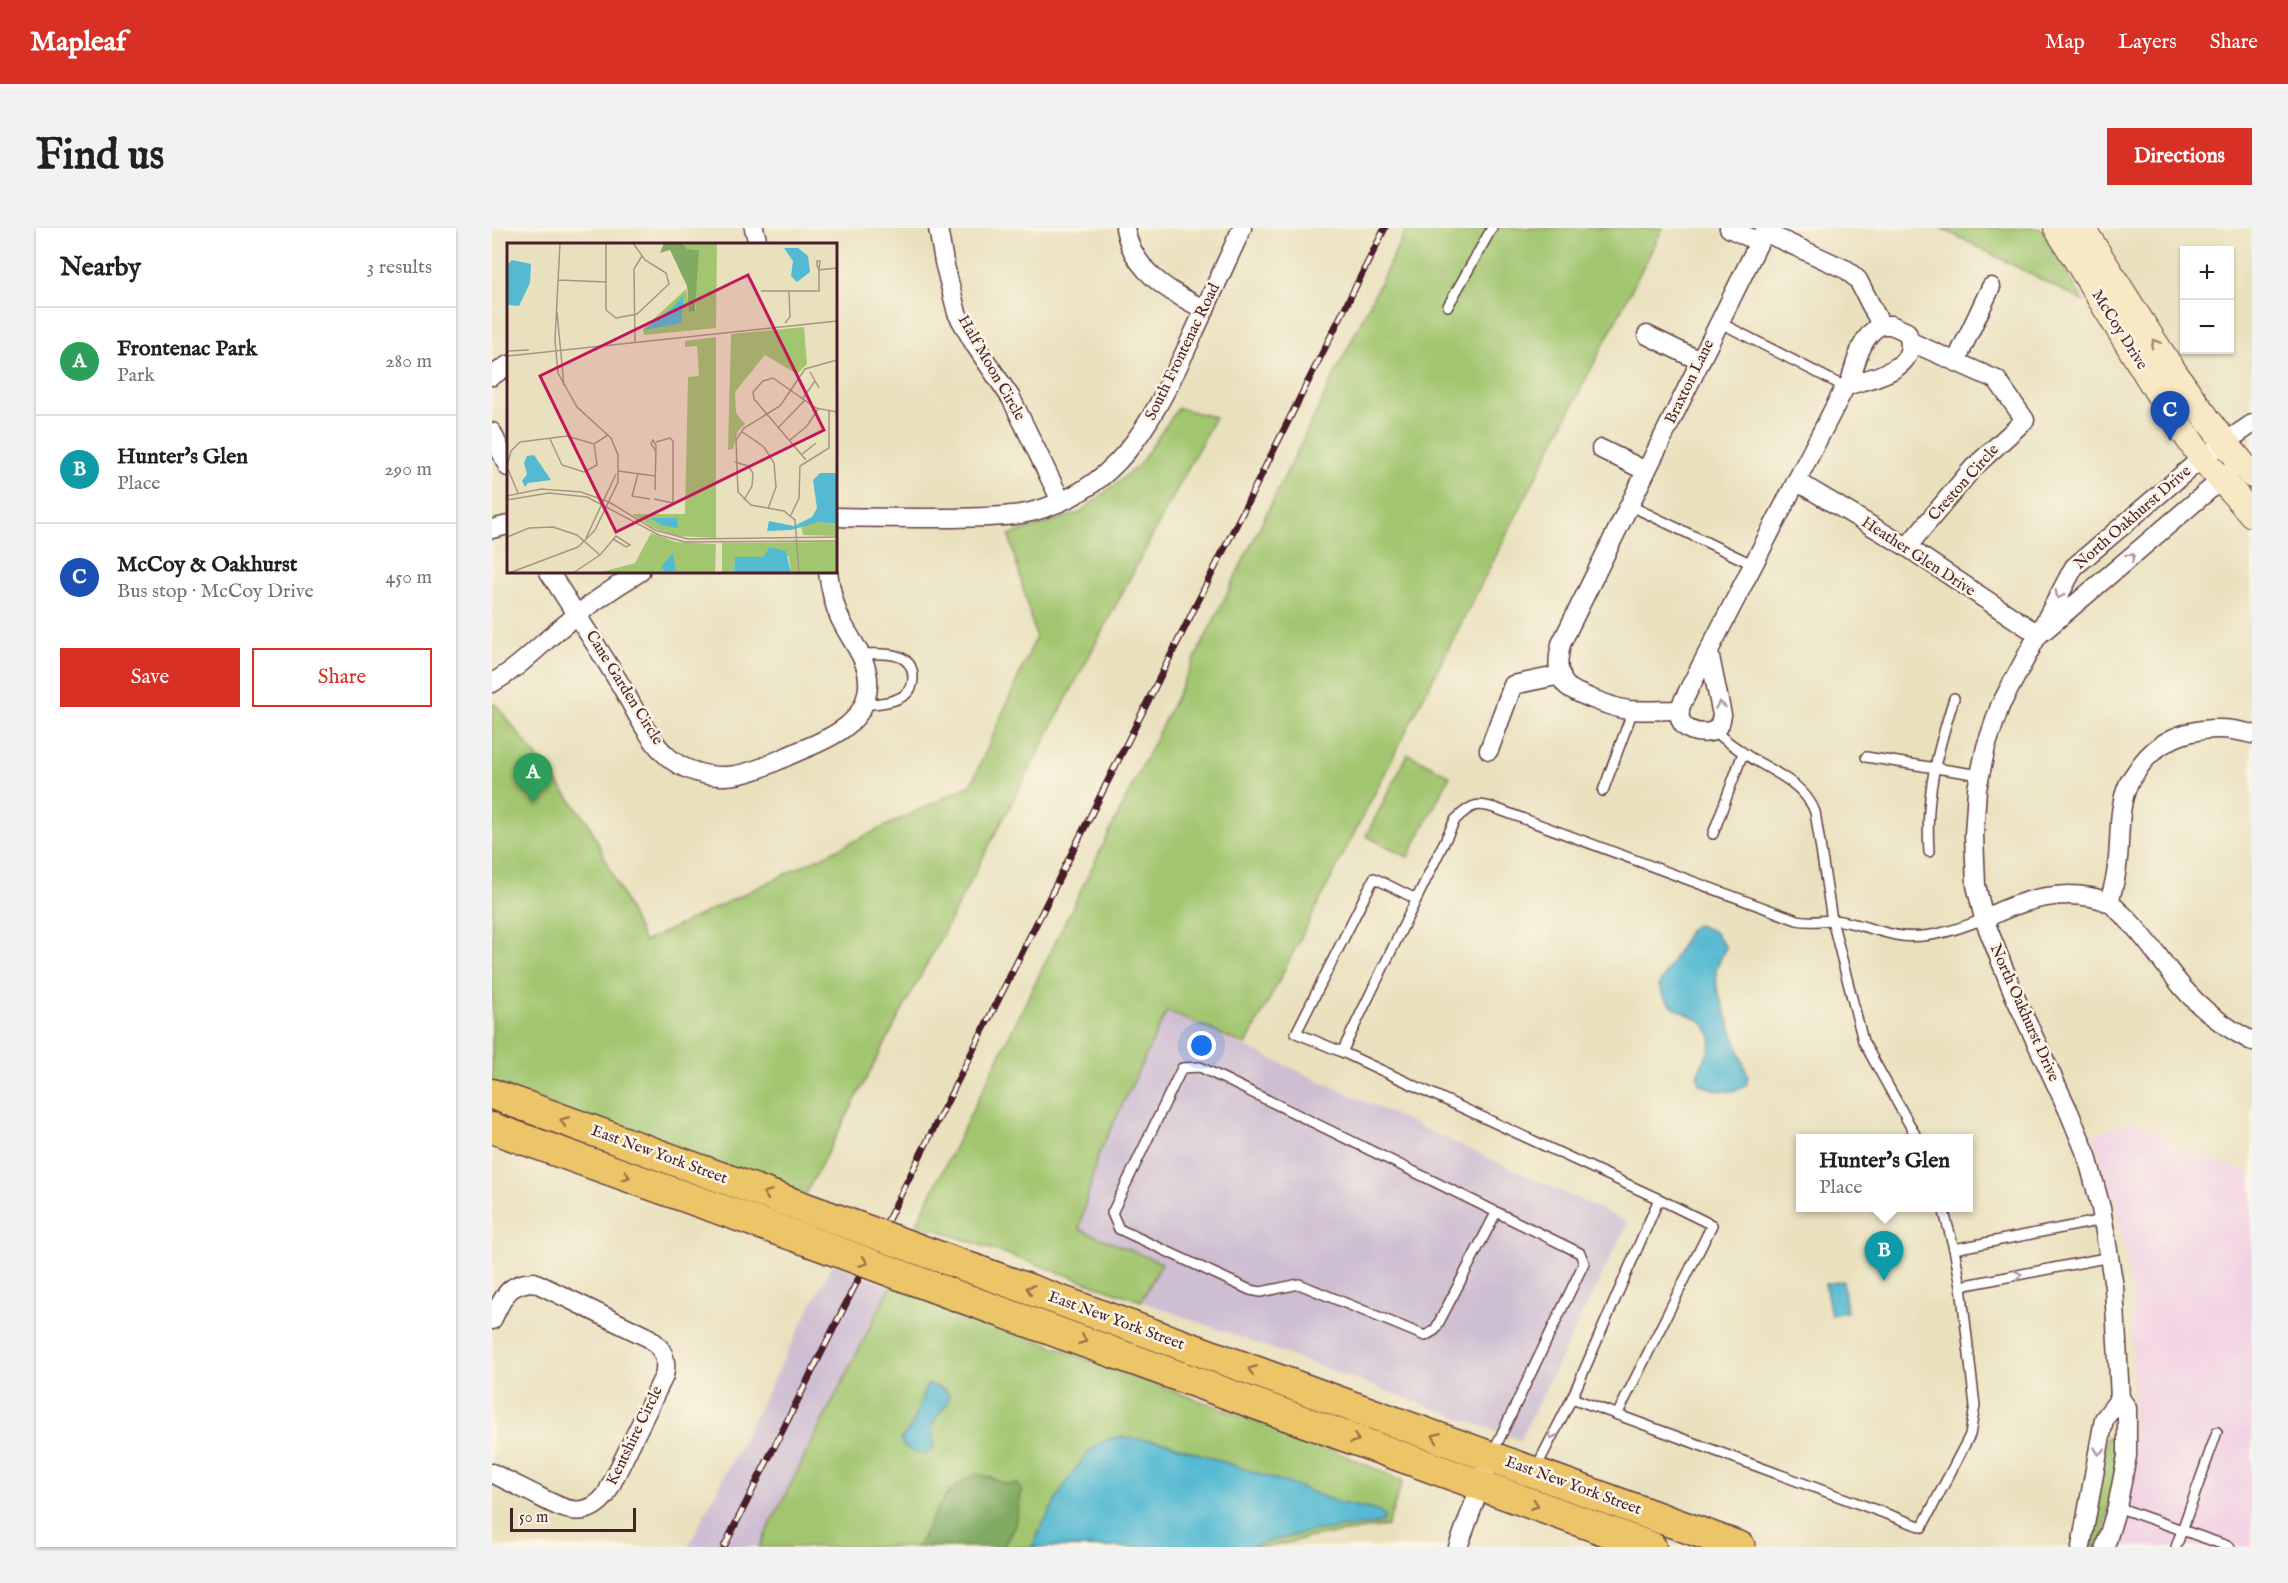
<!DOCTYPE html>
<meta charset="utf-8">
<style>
:root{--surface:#fff;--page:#f2f2f2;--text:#202124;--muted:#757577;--line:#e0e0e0;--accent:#d93025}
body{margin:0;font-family:"IM FELL English",serif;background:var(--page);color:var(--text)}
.controls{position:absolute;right:18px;top:18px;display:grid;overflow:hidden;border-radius:0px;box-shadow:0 2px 4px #0004}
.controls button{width:54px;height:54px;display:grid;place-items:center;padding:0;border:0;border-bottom:2px solid var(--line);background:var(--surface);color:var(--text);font:30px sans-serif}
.scale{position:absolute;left:18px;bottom:15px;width:126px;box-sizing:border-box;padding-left:6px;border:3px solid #4a1f2b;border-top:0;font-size:16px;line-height:21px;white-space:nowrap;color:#4a1f2b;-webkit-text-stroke:4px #fcf5e5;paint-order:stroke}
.you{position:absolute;left:710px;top:818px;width:21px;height:21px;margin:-15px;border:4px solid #fff;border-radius:50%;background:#1a73e8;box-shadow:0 0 0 9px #1a73e833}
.badge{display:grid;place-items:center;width:39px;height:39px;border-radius:50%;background:var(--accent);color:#fff;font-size:20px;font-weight:700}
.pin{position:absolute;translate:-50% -50px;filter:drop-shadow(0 2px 3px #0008)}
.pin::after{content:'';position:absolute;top:32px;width:21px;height:18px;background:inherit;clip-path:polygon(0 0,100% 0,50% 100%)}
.popup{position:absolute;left:1304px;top:906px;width:177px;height:78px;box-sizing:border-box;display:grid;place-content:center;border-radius:0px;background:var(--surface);filter:drop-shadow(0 2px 4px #0005);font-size:20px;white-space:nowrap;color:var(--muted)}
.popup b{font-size:22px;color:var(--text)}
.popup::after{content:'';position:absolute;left:50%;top:100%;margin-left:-12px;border:12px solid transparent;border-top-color:var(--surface)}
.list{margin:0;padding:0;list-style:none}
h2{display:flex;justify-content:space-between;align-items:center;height:78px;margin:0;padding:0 24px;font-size:26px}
h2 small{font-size:20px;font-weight:400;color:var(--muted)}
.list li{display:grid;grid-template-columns:39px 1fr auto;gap:18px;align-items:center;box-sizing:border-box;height:108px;padding:0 24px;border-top:2px solid var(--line)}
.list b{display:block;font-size:22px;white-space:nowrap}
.list p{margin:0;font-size:20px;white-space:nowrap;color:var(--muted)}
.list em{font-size:20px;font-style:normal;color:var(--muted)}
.actions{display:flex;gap:12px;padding:18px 24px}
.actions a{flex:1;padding:14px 0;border:2px solid var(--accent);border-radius:0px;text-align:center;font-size:21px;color:var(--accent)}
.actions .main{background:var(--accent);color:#fff}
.map{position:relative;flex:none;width:1760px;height:1319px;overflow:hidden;border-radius:0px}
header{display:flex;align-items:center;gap:36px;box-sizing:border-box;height:84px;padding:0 30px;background:var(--accent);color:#fff}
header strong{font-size:28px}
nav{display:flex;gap:33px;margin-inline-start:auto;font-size:21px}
.intro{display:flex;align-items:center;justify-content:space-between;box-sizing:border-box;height:144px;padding:0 36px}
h1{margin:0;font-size:42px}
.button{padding:15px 27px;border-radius:0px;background:var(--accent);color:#fff;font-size:21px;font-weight:700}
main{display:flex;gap:36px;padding:0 36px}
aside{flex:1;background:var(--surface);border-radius:0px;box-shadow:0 2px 4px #0004}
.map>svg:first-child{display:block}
</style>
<header>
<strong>Mapleaf</strong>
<nav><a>Map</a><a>Layers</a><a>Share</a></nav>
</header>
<div class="intro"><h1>Find us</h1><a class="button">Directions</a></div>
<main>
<aside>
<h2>Nearby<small>3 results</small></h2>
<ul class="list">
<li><span class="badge" style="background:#2e9e5b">A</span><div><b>Frontenac Park</b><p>Park</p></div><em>280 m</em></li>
<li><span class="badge" style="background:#0f9aa8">B</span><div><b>Hunter's Glen</b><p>Place</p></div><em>290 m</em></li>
<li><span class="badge" style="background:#1a4fb4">C</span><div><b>McCoy &amp; Oakhurst</b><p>Bus stop · McCoy Drive</p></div><em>450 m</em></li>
</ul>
<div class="actions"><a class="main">Save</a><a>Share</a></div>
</aside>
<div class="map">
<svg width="1760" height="1319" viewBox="0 0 1760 1319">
<rect width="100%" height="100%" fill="#fcf5e5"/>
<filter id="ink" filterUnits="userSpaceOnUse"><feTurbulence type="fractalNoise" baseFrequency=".0167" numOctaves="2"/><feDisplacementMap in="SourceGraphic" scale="12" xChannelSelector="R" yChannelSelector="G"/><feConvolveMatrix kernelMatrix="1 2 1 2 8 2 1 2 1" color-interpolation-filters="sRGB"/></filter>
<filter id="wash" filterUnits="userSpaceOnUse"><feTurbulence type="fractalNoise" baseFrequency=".008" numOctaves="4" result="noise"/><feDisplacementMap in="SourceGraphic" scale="24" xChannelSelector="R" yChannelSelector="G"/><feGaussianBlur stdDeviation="1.35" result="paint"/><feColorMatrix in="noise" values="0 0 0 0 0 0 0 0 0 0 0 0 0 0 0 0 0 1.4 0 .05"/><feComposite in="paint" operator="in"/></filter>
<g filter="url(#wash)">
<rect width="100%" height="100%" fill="#e9e1be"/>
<path fill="#f0d0e5" d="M1642,893l44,25 74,28v373h-141l22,-115 -1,-135 -6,-42 -11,-53 -22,-67z"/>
<g fill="#cebed2">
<path d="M675,783l461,211 -108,218 -379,-139 21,-38 -84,-34 19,-71z"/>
<path d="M341,1035l58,23 -132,261h-71z"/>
</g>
<g fill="#a2c66f" stroke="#76724d" stroke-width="1.5">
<path d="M915,0h256l-417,817 -79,-34 -70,147 -18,71 83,34 -21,38 -224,-78z"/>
<path d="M1449,0h100l42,73z"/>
<path d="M686,180l37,9 -410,778 -313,-110v-382l5,3 91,116 56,120 327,-157 65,-148 -27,-102 70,-22 60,-48z"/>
<path d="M916,526l42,22 -42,81 -42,-21z"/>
<path d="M399,1058l439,163 73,32 -16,45 -77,11 -39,10h-268l12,-22 7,-36 -24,-8 -8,-5 -44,18 -29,53h-158z"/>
<path d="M1614,1209l17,2 -22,108h-10z"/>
</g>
<path fill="#81ab62" stroke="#666546" stroke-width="1.5" d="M485,1246c14,2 27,13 41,10l4,5 -7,36 -12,22h-86c18,-33 24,-57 60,-73z"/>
<g fill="#54bad2" stroke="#4f6c7e" stroke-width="1.5">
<path d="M1205,697l16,6 13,16 -10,22 1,19 31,89 -2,8c-13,11 -32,5 -47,-1 -8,-17 20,-32 10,-53 -10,-21 -42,-14 -50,-46l31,-56z"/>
<path d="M1351,1053l4,31 -16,3 -6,-31z"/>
<path d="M437,1156l16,6 4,5c0,13 -12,17 -16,29 -2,7 1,12 1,19 -1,18 -23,9 -31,3l-2,-7 11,-13 14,-40z"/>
<path d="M629,1209l43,5 132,44 43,17 40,8 5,4v5l-6,4 -67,7 -62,16h-217c12,-26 41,-83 63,-100 8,-7 16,-9 26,-10z"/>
</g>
</g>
<g filter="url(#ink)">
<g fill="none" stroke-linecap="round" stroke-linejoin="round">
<defs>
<g id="lane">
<path d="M956,78l44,-78"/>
<path d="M1227,94l126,65"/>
<path d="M1137,277l125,60"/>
<path d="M368,426c20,0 53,-5 53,24 0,7 -2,12 -7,16 -11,9 -29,9 -41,11"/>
<path d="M1222,503c11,9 22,17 34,25 24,15 57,28 67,56l17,108 31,121 54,97"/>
<path d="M1374,529l114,18"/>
<path d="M1111,563l30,-81"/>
<path d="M1221,606l30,-81"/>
<path d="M1437,624c-4,-58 8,-99 25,-154"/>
<path d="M850,824l-46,-19 78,-155 42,21"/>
<path d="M1451,980l11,41 7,37 14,120 -5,29 -48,92 -350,-129 87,-199 -317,-147 113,-232c17,-17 23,-18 45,-10l297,110c13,3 24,0 37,0 23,2 45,13 68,16 29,3 55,-7 82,-17"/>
<path d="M1462,1021l149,-29"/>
<path d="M1469,1058l149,-29"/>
<path d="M1125,1187l95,-190 -53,-26"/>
<path d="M1001,1224l91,-189 -4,-10 -380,-186 -18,1 -70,145 7,16 131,61 11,2 38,-8 126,52 10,-6 61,-117"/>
<path d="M1044,1240l36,-70"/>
<path d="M1625,1279l113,40"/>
<path d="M1684,1319l41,-115"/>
</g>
<g id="street">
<path d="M262,0l4,16"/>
<path d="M446,0l6,34 13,51 18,32 36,53 50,103"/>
<path d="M633,0c8,44 44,63 80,82"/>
<path d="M1237,0l30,14"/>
<path d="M1389,97h10l16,7c15,37 -33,45 -58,53 7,-21 11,-49 32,-60z"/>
<path d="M1155,107l53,26"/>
<path d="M1464,133l35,-74"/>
<path d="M0,148l16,-11"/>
<path d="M0,204l16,35"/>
<path d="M1109,221l45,22"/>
<path d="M1304,253l111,66 132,88"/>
<path d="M344,289c39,1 78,1 118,1 25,-1 52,0 77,-6 86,-22 118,-86 154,-160 19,-41 38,-83 57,-124"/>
<path d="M0,301l16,-4"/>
<path d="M1415,319l66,-79 52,-48 -28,-40 -86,-38"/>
<path d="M57,344c24,37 48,74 71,112 14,23 27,54 47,72 15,14 39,21 59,20 27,-1 53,-17 78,-27 29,-12 62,-27 64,-63 2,-27 -19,-46 -29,-70 -6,-14 -9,-30 -11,-44"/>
<path d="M1553,402l184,-157"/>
<path d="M1217,424l13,63 -2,9 -6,7c-15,5 -38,-1 -34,-22 1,-6 6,-13 8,-18l157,-304 4,-2"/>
<path d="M0,455c24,-13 44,-34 65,-52 26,-22 54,-42 83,-59"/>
<path d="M1188,482c-17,0 -34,1 -51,0 -12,-1 -57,-17 -64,-26 -9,-11 -7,-26 -4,-40l203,-412 83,38 11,10 23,45"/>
<path d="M997,522l24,-65 48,-10"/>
<path d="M1617,675c3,-12 7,-24 8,-36 4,-27 0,-57 11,-82 2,-6 7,-11 10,-16 25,-38 72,-47 114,-35"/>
<path d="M1492,691c36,-19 83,-33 124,-17 5,2 9,8 14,12 24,22 40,49 61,74 19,22 43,40 69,53"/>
<path d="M0,1092c11,-21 14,-37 42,-38l115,56c14,10 19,21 15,38l-58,119c-22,28 -47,12 -72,-1 -14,-7 -28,-14 -42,-21"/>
<path d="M966,1319l33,-90"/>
<path d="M1589,1319l23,-128 16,-21"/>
<path d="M1613,1319l12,-40 10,-51v-48l-7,-10 -6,-111 -13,-79 -14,-52 -18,-44 -54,-115 -31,-78 -8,-34 -2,-50 3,-46 9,-42 14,-41 74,-139 128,-109 50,-34"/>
</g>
<g id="secondary">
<path d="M1565,0l109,178 36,52 50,56"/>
<path d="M1590,0c54,85 104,171 170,247"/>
</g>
<g id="primary">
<path d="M0,866l330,120"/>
<path d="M0,900l317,113"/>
<path d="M470,1037l778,282"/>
<path d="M457,1065l702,254"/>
</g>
</defs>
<use href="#lane" stroke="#623c41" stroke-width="12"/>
<use href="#street" stroke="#623c41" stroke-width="21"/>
<use href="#secondary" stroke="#623c41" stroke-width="28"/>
<use href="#primary" stroke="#623c41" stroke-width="33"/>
<use href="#lane" stroke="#fff" stroke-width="9"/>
<use href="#street" stroke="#fff" stroke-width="18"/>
<use href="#secondary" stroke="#f8e8c3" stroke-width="26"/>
<use href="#primary" stroke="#edc569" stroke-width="30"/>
<defs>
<path id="rail" d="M232,1319l661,-1319"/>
</defs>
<use href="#rail" stroke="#4a1f2b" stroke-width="7"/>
<use href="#rail" stroke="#fcf5e5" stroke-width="4.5" stroke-dasharray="14" stroke-linecap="butt"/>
<defs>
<g id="primary-bridge">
<path d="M330,986l140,51"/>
<path d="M317,1013l140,52"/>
</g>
</defs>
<use href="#primary-bridge" stroke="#623c41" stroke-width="33" stroke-linecap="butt"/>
<use href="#primary-bridge" stroke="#edc569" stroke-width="30"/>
</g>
<defs><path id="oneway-chevron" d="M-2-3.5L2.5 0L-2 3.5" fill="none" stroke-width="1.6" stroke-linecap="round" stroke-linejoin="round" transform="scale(1.5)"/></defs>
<use stroke="#a18477" href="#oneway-chevron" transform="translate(1663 115) rotate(-122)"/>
<g stroke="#ae9aa0">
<use href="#oneway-chevron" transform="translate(1639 329) rotate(-41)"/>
<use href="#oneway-chevron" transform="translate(1567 367) rotate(117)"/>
<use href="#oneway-chevron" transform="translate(1228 477) rotate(-99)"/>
<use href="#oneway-chevron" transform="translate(1526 1047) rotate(-11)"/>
<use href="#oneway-chevron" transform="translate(1060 1207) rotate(118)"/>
<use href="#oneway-chevron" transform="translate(1607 1223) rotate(99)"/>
</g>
<g stroke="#9c724a">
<use href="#oneway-chevron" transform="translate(72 893) rotate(-160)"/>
<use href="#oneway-chevron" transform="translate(134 948) rotate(20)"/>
<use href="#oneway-chevron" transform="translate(275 966) rotate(-160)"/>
<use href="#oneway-chevron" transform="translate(372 1034) rotate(20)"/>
<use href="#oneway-chevron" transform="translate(538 1061) rotate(-160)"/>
<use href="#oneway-chevron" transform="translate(591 1112) rotate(20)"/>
<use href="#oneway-chevron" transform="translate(760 1142) rotate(-160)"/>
<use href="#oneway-chevron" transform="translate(944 1209) rotate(-160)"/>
<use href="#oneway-chevron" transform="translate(863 1211) rotate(20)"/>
<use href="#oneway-chevron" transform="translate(1043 1277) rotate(20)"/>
</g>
</g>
<g text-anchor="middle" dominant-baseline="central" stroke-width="5" stroke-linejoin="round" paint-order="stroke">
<g font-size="16" fill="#4a1f2b" stroke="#fcf5e5">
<text transform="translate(1627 102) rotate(58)">McCoy Drive</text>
<text transform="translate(691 124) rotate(-64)">South Frontenac Road</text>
<text transform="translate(499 140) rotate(60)">Half Moon Circle</text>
<text transform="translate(1198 154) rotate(-64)">Braxton Lane</text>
<text transform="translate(1472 255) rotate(-48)">Creston Circle</text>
<text transform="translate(1641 290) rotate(-41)">North Oakhurst Drive</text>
<text transform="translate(1426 329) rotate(33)">Heather Glen Drive</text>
<text transform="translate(132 460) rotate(58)">Cane Garden Circle</text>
<text transform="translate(1532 785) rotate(66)">North Oakhurst Drive</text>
<text transform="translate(167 927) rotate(20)">East New York Street</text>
<text transform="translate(624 1093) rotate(20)">East New York Street</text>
<text transform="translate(143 1208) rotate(-64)">Kentshire Circle</text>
<text transform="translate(1081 1258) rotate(20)">East New York Street</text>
</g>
</g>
<g transform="translate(15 15)">
<rect width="330" height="330" fill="#e9e1be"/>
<path d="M175,0h35l-1,85 -72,7 -1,-6 43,-40 4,23 6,-3 -1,-40 4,-19 -12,-1zM297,84l3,37 -10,10 -32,-19 -30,37 1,21 9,11 -7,7 -5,18 -5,1 3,-116zM209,94v201l-39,-2 -23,-8 -22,-14h53l3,-137 11,-1 -2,-30 -12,1v-6zM312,279l18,2v12l-34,-1 -2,-10zM144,290l25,9 40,2 -1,29h-117l37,-10zM330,299v31h-46l-2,-16 -20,-10 -6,10h-28l-1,16h-12v-30z" fill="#a2c66f"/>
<path d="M157,0h18l5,6 12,1 -4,61 -6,1 -2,-26 -17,-36 -10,3z" fill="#81ab62"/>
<path d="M277,5h14l10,8 2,16 -13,10 -6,-6 2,-15zM5,17l19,4 -1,19 -11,23 -12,-1v-40zM177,51l-3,29 -37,7 29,-23zM27,212l17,25 -23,3 -3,4 -3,-6 5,-7 -3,-11 3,-7zM313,230h17v51l-18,-2 -28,8 -24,1 2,-10 25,5 18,-9 5,-9 -4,-28zM144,275h26l1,10 -17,-3zM262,304l17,4 5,22h-57l1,-16h28zM166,310l3,18 -10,1 -5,-5z" fill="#54bad2"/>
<path fill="none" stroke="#a99383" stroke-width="1.5" d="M99,0v67l10,8 21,-4 32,-30 -3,-11 -21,-13 -12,-17M310,18h3l-1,9 -2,-5zM51,37l49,2M254,48h58v-21l18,-2M50,69l7,74M278,80l5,-6 -1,-26M128,99l-1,-73 8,-13M0,108l22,-1M0,113l330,-35M303,129l9,16M296,155l12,-17M271,185l27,-28M234,188l23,16 10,16 2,24 -8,22M43,196l12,26 22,7 13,-7 -3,-21M282,198l18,-15 11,-17M294,212l15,-12M299,217l-52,-61 -1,-7 10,-11 10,-3 43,30 21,4M228,219l13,4 5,7 -1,13 -8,14M111,228l37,5M131,231l-6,22 18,3M148,247l1,-45 -3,-5 -2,4 5,7M11,250l-11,-26 4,-16 9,-9 47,-6 27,8 14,-9M0,253l34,-7 40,3 28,10 46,28 33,9 149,-2M147,256l19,4v-62l-3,-3 -14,4M0,257l42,-7 38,4 72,38 26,7 152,-1M284,272l8,-17 1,-32 29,-18v-37M0,294l22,-9 24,-1 24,8 23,20M79,295l30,-64M2,330l69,-26 17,-17 23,-48v-27l-7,-17 -34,-31 -19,-34 -3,-33 5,-97M66,330l27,-18 16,-19 14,9 -4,2 -13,-8M292,330l-4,-53 -11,-9 -33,-6 -13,-13 -2,-52 8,-12 36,-22 25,-37 32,-9"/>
<path fill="#c2185b" fill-opacity="0.15" stroke="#c2185b" stroke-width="3" d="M241,32l76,155 -208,102 -76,-156z"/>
<rect width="330" height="330" fill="none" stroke="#4a1f2b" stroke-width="3"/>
</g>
</svg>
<div class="controls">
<button>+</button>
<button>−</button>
</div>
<div class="scale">50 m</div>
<div class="you"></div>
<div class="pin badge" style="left:41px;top:575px;background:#2e9e5b">A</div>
<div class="pin badge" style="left:1392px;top:1053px;background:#0f9aa8">B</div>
<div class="popup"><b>Hunter's Glen</b>Place</div>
<div class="pin badge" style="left:1678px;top:213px;background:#1a4fb4">C</div>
</div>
</main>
